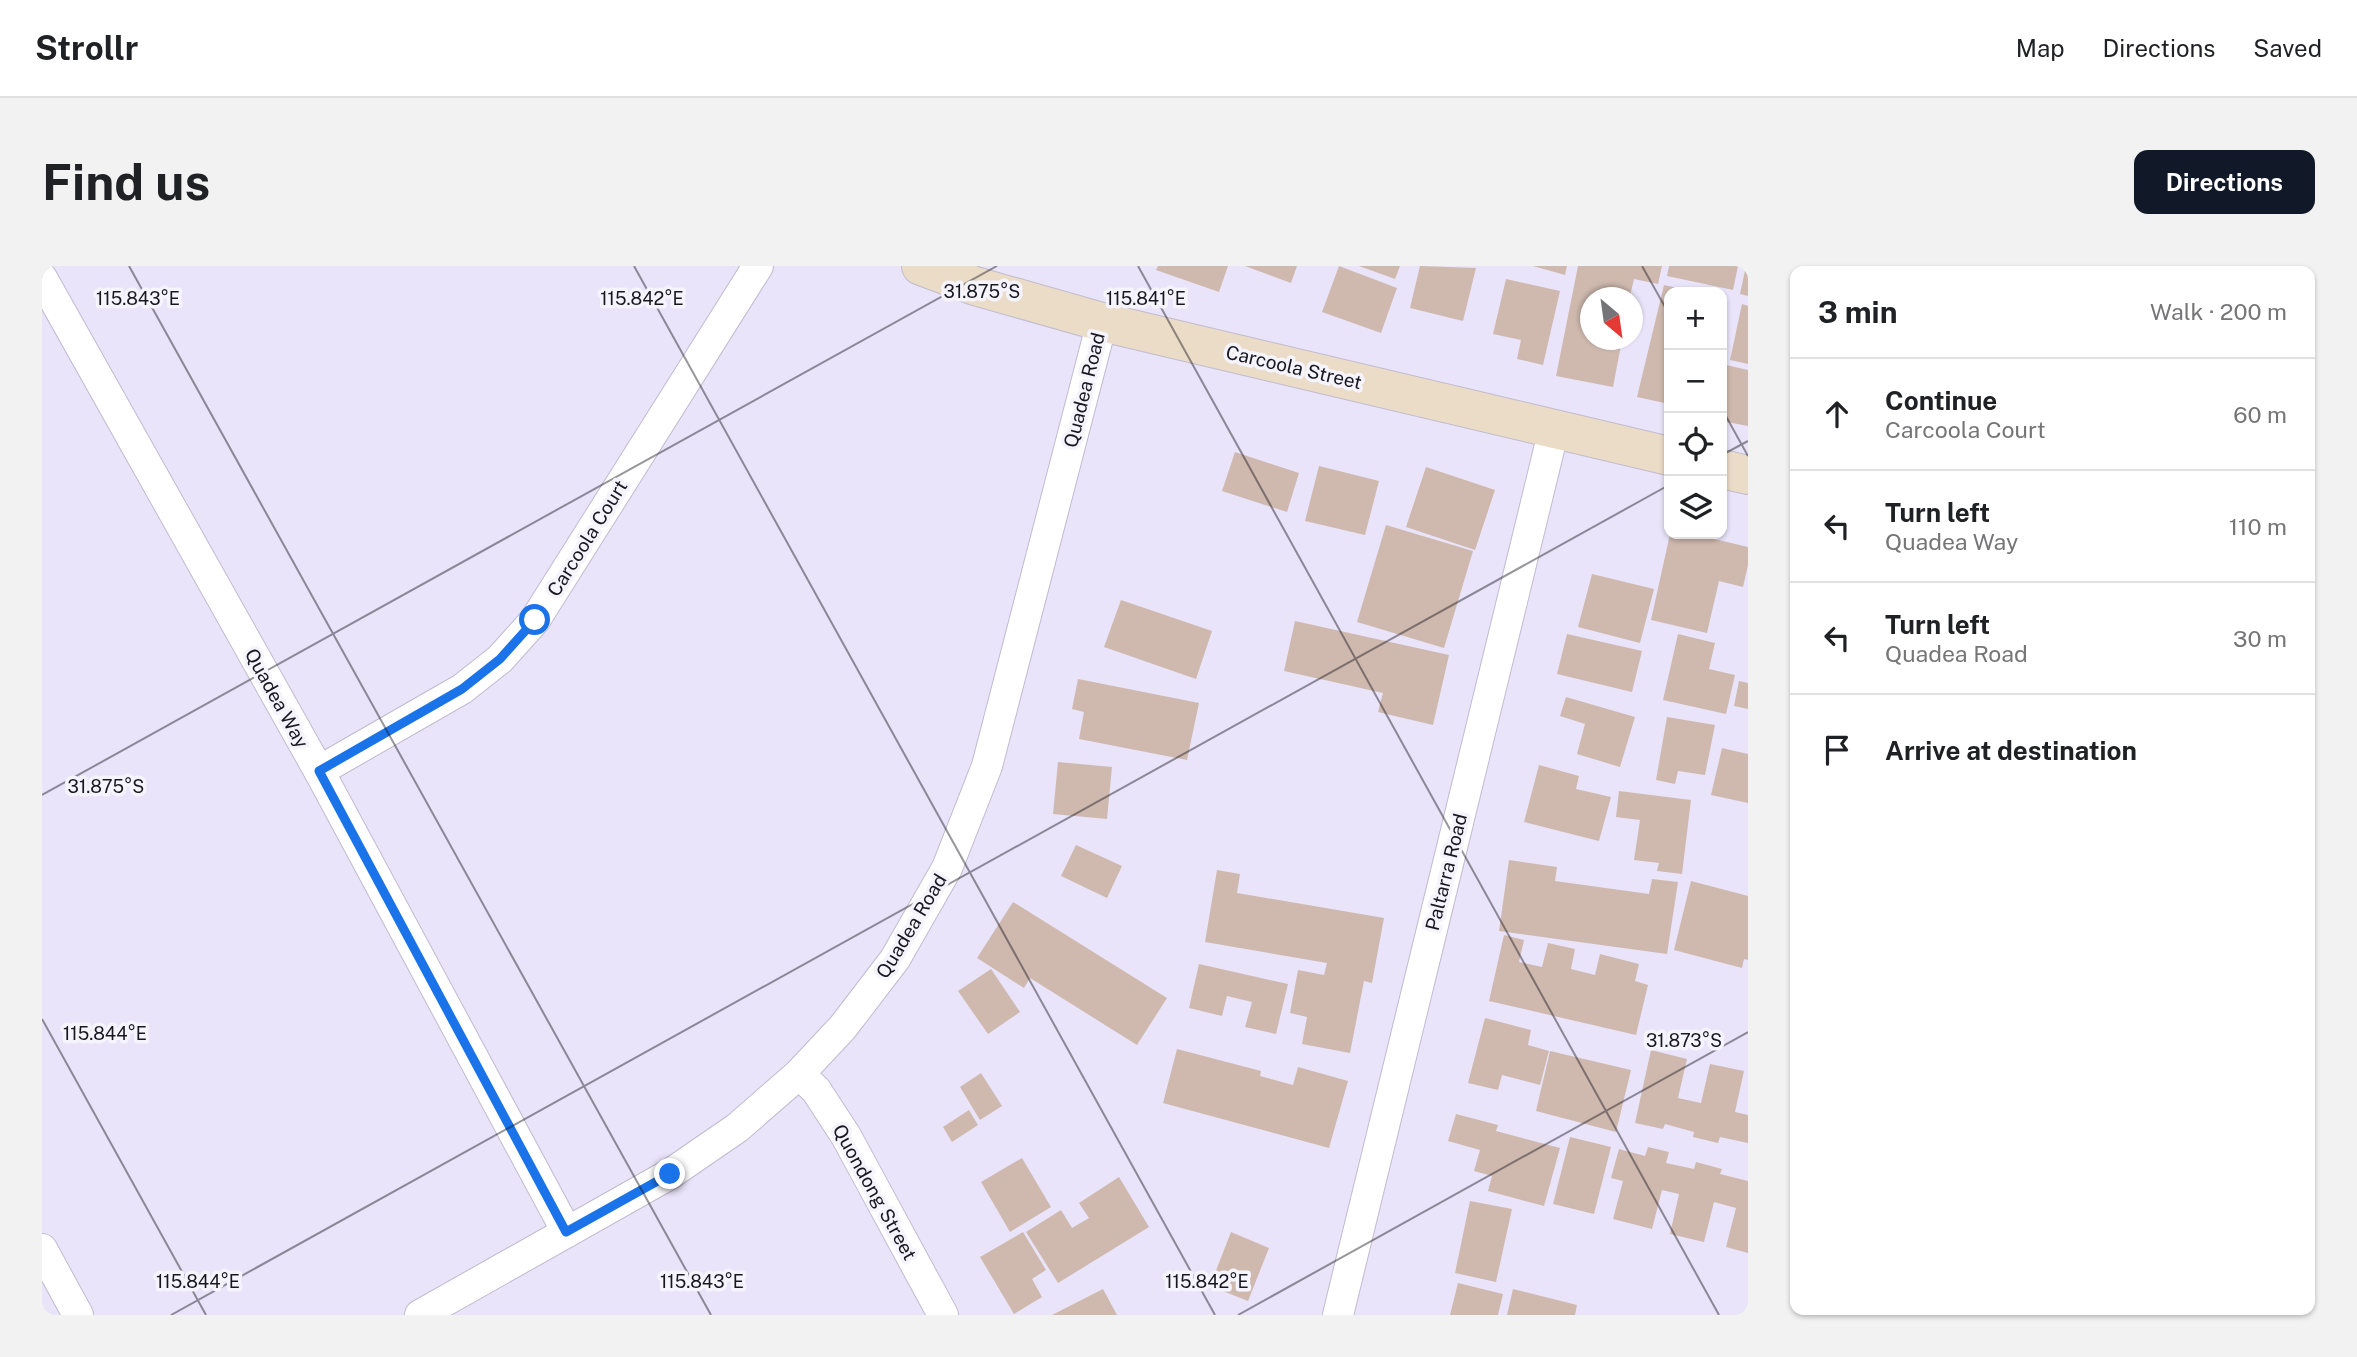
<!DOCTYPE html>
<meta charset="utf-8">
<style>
:root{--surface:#fff;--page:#f2f2f2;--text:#202124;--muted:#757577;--line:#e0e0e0;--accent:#111827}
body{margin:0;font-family:"Public Sans",sans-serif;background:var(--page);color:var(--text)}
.controls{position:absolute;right:21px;top:21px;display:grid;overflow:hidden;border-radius:14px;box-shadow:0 2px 5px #0004}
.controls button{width:63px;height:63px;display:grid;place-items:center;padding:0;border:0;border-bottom:2px solid var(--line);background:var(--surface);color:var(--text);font:35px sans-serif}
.compass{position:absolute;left:1538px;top:21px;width:63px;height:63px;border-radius:50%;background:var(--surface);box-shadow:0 2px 5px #0004;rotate:151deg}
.stop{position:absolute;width:21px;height:21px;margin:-16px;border:5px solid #1a73e8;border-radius:50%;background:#fff}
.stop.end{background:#1a73e8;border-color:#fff;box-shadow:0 2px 7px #0008}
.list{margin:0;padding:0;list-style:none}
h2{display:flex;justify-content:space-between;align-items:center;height:91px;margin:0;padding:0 28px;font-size:30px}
h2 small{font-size:23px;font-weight:400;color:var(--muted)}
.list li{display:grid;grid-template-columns:46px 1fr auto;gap:21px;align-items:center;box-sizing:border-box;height:112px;padding:0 28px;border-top:2px solid var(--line)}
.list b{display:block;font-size:26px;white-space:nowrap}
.list p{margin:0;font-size:23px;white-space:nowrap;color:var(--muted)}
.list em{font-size:23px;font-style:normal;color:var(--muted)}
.icon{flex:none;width:38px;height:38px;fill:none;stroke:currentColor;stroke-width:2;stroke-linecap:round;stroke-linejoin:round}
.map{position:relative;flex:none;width:1706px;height:1049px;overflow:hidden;border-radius:14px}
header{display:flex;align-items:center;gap:42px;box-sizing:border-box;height:98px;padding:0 35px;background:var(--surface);border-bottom:2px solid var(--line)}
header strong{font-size:33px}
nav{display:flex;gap:38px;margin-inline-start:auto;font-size:24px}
.intro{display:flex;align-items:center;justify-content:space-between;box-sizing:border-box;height:168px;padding:0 42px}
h1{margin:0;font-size:49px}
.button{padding:18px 32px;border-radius:14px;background:var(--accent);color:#fff;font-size:24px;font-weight:700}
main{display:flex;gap:42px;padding:0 42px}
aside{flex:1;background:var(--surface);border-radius:14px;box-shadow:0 2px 5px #0004}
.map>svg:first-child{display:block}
</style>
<header>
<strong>Strollr</strong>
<nav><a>Map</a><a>Directions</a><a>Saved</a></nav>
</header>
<div class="intro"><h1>Find us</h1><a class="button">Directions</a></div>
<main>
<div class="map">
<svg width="1706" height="1049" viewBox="0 0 1706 1049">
<rect width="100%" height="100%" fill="#e9e4f9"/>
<g fill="#cfb9af">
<path d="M1116,0h70l-9,26 -63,-22z"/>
<path d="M1203,0h52l-6,17z"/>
<path d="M1297,0l58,22 -16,45 -59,-21z"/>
<path d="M1317,0h41l-5,13z"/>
<path d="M1378,0l56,2 -13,53 -53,-13z"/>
<path d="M1491,0h34l-2,9z"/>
<path d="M1536,0h84l-4,18 -24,-5 -4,17 -7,-1v3h-33v42h32l-9,47 -57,-11z"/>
<path d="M1627,0h69l-5,24 -66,-14z"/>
<path d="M1704,0h2v30l-8,-2z"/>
<path d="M1464,13l54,12 -17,74 -26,-6 4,-19 -28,-6z"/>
<path d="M1622,19l27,6 -22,1v112l-32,-7z"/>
<path d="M1700,38l6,2v58l-18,-4z"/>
<path d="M1684,99l22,5v56l-26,-5v-34z"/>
<path d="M1193,186l64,21 -12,39 -65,-21z"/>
<path d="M1277,200l60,15 -14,54 -60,-14z"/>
<path d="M1384,201l69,23 -20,60 -69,-23z"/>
<path d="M1344,259l87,26 -29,97 -87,-26z"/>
<path d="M1628,268h23l55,13v18l-5,22 -24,-6 -12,52 -56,-13z"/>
<path d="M1550,308l62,15 -14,54 -62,-16z"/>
<path d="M1079,334l91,31 -16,48 -92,-32z"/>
<path d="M1253,355l154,34 -16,70 -55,-13 5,-19 -99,-22z"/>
<path d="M1525,368l75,17 -10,41 -75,-18z"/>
<path d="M1636,368l37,9 -6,26 26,6 -9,39 -63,-14z"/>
<path d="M1036,413l121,24 -12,57 -108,-21 5,-27 -12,-3z"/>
<path d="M1697,415l9,2v26l-14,-3z"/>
<path d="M1524,431l69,20 -15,50 -43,-13 8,-30 -25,-8z"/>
<path d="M1625,451l48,8 -10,50 -27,-4 -3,13 -19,-4z"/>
<path d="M1680,482l26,6v49l-37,-8z"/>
<path d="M1016,496l54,5 -5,52 -54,-5z"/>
<path d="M1497,499l40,11 -3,13 35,8 -12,44 -75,-19z"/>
<path d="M1577,525l72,9 -9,74 -25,-3 2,-8 -25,-3 6,-40 -24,-3z"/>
<path d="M1034,579l46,21 -15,32 -46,-22z"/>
<path d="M1467,594l48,7 -2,14 94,13 3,-15 26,3 -11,72 -168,-23z"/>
<path d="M1175,604l23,4 -3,19 147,25 -12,65 -8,-2 -14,72 -48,-9 5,-27 -17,-4 8,-43 26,5 3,-12 -122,-21z"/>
<path d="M1649,615l57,15v64l-4,-1 -2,9 -68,-18z"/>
<path d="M971,636l154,96 -30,47 -107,-67 -6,10 -47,-30z"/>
<path d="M1462,669l20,5 -5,22 23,5 6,-24 27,6 -4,20 24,6 5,-21 39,10 -4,17 13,4 -12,50 -147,-34z"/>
<path d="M1157,698l89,20 -12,50 -31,-7 7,-25 -25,-6 -5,20 -33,-8z"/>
<path d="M949,703l29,43 -32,22 -30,-43z"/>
<path d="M1443,752l46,12 -3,15 21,6 -9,34 -38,-10 -4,15 -30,-7z"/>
<path d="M1135,783l84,22 -1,5 33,9 5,-18 50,14 -19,67 -166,-45z"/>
<path d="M1609,784l36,9 -9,39 23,5 9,-39 34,7 -9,41 13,3v28l-28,-6 -2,6 -25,-6 1,-5 -29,-8 -2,5 -28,-6z"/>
<path d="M1508,785l81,19 -15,62 -80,-21z"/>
<path d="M939,807l21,33 -22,14 -20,-33z"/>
<path d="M927,844l9,15 -26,17 -9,-15z"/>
<path d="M1414,848l42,11 -2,6 64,17 -16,58 -56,-15 4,-15 -18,-5 6,-21 -32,-9z"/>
<path d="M1528,871l41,10 -17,67 -41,-10z"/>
<path d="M1606,881l21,5 -3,11 28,6 2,-7 26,7 -2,5 28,7v72l-22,-6 10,-39 -22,-6 -10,40 -34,-8 9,-40 -17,-4 -10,39 -39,-10 10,-38 -12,-3 8,-29 26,7z"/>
<path d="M980,892l29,49 -41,25 -29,-50z"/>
<path d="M1077,911l30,50 -91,56 -32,-51 35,-22 11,18 17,-10 -10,-15z"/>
<path d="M1428,935l42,8 -16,73 -41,-9z"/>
<path d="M981,966l23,38 -14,9 10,18 -28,17 -34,-57z"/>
<path d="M1189,966l38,16 -21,53 -38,-15z"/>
<path d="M1416,1017l45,11 -5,21h-48z"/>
<path d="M1061,1023l14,26h-65z"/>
<path d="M1471,1023l64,16 -2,10h-68z"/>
</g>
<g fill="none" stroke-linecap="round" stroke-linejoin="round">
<defs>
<g id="street">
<path d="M0,12l277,493 248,461"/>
<path d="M277,505l143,-82 38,-30 35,-39 223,-354"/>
<path d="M757,808l17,16 30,46 97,179"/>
<path d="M0,983l36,66"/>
<path d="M378,1049l250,-141 67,-46 62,-54 44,-47 52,-68 52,-91 40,-102 115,-444"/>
<path d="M1296,1049l216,-886"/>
</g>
<g id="secondary">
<path d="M879,0l54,20 127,36 567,134"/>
<path d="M1680,203l26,6"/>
</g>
</defs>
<use href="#street" stroke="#c0bbcf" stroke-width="32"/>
<use href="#secondary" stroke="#c0bbcf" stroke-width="40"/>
<use href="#street" stroke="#fff" stroke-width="30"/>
<use href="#secondary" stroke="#ebdcc7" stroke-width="38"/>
</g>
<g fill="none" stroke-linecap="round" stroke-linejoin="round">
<path stroke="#1a73e8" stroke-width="9" d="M493,354l-35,39 -38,30 -143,82 247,461 104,-58"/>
</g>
<path fill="none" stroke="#19171e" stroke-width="2" stroke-opacity="0.45" d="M87,0l582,1049M592,0l581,1049M1096,0l581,1049M1600,0l27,48M1680,143l26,47M1680,189l26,-14M0,529l955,-529M0,753l164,296M129,1049l1498,-830M1196,1049l510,-283"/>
<g text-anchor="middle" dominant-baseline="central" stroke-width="7" stroke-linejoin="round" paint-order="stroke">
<g font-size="19" fill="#19171e" stroke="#f5f3fc">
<text transform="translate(1252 101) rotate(13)">Carcoola Street</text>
<text transform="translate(1042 124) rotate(-76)">Quadea Road</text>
<text transform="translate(545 272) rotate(-58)">Carcoola Court</text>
<text transform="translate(235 432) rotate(61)">Quadea Way</text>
<text transform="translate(1404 606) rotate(-76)">Paltarra Road</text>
<text transform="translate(869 660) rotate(-59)">Quadea Road</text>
<text transform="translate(833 926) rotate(61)">Quondong Street</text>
</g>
</g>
<g font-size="18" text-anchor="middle" fill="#19171e" stroke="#f5f3fc" stroke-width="7" stroke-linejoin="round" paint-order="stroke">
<text x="940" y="32">31.875°S</text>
<text x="96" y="39">115.843°E</text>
<text x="600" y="39">115.842°E</text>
<text x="1104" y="39">115.841°E</text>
<text x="64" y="527">31.875°S</text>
<text x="63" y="774">115.844°E</text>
<text x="1642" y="781">31.873°S</text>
<text x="156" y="1022">115.844°E</text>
<text x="660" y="1022">115.843°E</text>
<text x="1165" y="1022">115.842°E</text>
</g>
</svg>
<div class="controls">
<button>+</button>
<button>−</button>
<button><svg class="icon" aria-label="locate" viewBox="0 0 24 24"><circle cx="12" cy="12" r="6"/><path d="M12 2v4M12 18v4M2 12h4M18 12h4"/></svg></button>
<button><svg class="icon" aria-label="layers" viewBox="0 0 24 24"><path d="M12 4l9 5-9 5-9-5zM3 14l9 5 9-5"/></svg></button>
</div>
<svg class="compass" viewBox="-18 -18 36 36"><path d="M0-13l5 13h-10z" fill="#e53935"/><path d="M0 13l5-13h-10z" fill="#757577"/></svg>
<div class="stop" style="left:493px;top:354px"></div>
<div class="stop end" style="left:628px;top:908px"></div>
</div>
<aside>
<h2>3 min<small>Walk · 200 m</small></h2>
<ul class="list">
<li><svg class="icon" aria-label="ahead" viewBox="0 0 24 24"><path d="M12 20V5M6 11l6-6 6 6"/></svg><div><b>Continue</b><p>Carcoola Court</p></div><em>60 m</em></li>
<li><svg class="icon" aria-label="left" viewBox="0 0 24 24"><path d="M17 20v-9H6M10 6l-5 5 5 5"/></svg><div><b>Turn left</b><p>Quadea Way</p></div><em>110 m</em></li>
<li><svg class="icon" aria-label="left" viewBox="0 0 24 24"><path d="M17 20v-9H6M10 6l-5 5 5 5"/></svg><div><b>Turn left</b><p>Quadea Road</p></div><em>30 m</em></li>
<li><svg class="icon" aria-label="arrive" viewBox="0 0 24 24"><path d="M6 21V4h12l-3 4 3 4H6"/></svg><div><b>Arrive at destination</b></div></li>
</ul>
</aside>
</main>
